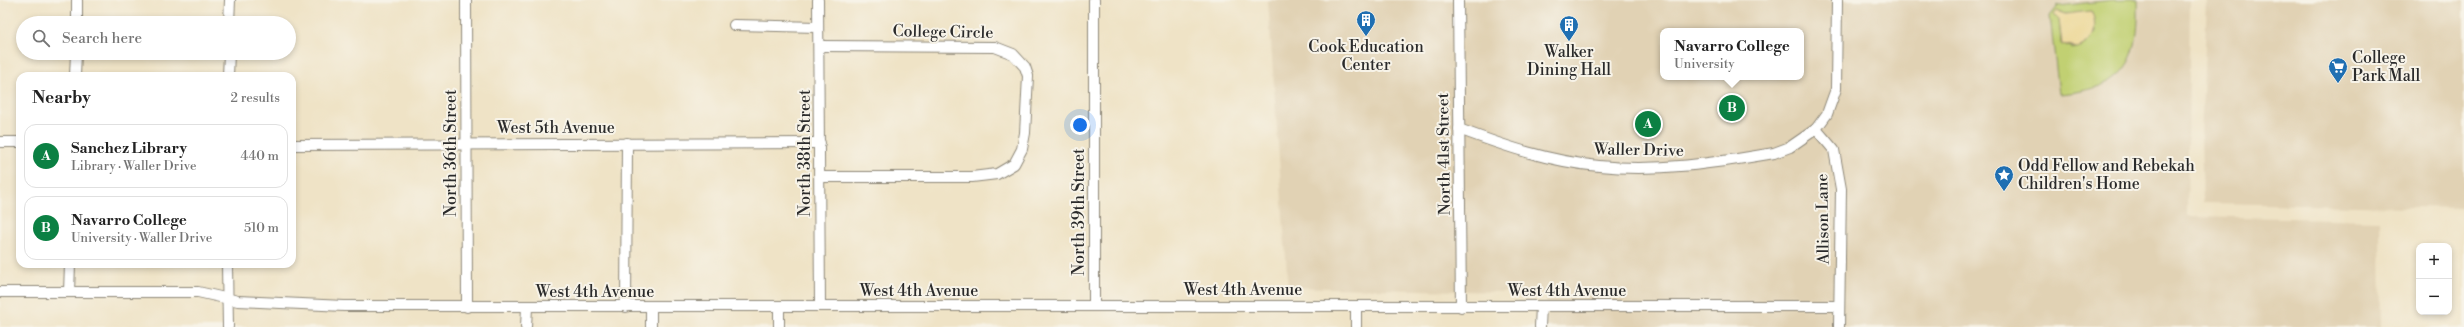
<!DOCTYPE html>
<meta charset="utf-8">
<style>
:root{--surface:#fff;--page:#f2f2f2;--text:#222;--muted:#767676;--line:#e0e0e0;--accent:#0b8043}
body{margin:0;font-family:"Libre Bodoni",serif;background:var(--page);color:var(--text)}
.controls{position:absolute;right:12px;bottom:12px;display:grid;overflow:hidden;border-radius:8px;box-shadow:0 2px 6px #0003}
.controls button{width:36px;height:36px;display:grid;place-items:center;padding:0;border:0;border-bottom:1px solid var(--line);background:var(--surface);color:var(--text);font:20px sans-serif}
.you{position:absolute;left:1080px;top:125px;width:14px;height:14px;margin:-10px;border:3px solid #fff;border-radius:50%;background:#1a73e8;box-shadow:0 0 0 6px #1a73e833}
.badge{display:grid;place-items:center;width:26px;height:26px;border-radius:50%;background:var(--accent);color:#fff;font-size:13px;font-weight:700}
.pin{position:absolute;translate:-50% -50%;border:2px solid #fff;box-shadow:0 1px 4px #0006}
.popup{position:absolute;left:1660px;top:28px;width:144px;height:52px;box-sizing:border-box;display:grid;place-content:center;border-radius:8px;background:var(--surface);filter:drop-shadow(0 1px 3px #0005);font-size:13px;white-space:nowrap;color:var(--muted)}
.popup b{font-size:15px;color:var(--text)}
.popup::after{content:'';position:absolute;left:50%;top:100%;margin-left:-8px;border:8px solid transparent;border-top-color:var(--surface)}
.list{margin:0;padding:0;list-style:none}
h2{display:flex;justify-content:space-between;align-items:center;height:52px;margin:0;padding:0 16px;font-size:17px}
h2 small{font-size:13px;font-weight:400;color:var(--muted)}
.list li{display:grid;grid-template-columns:26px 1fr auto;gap:12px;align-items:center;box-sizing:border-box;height:64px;margin:0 8px 8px;padding:0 8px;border:1px solid var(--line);border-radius:12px}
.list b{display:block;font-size:15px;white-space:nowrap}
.list p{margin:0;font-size:13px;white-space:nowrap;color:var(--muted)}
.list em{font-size:13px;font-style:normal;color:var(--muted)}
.icon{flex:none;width:22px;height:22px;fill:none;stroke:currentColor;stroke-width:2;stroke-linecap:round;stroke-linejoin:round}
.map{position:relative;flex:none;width:2464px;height:327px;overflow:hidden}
.search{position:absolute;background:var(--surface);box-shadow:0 2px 6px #0003;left:16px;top:16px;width:280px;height:44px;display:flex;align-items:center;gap:10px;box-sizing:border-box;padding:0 14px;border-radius:22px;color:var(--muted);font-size:15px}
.panel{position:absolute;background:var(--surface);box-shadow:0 2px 6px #0003;left:16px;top:72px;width:280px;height:196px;border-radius:12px}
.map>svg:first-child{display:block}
</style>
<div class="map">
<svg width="2464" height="327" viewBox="0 0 2464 327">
<rect width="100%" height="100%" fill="#f7f3e8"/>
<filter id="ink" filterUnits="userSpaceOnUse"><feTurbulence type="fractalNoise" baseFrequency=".025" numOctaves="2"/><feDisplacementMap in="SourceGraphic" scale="8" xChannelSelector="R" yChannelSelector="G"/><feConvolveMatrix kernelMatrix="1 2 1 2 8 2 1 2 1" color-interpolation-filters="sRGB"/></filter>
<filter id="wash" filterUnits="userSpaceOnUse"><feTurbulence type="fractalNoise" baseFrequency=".012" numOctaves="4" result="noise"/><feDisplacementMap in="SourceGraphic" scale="16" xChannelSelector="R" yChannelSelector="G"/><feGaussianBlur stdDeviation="0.9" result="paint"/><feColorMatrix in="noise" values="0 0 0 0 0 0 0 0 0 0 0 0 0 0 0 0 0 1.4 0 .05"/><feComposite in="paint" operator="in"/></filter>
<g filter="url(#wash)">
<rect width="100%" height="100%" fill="#efe3c6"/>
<g fill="#e1d2b4" fill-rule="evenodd">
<path d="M1268,0h922l-3,216 193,4 1,107h-834l-1,-34 -258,-6zM1663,31h138v46h-138z"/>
<path d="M2207,0h257v208l-261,-5 -2,-65z"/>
</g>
<path fill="#c1d072" stroke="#767e4e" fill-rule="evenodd" d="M2112,0h26c2,63 -13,89 -79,94l-9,-78 8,-10zM2059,11l5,3 28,-2 3,19 -9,13 -13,5 -12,-5z"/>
<path fill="#eeda9e" stroke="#8c8264" d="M2057,11l8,3 26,-3c8,15 3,32 -14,37l-15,-3 -3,-25 -5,-5z"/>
</g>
<g filter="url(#ink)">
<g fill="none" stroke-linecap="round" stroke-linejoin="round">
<defs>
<g id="minor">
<path d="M466,0l1,307"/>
<path d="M818,0l2,306"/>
<path d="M1458,0l3,307"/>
<path d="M1837,0l-1,89 -9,25 -11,15 18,21 7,39 -2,138"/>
<path d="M77,23v-23"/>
<path d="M229,23l1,-23"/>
<path d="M734,25l83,2"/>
<path d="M75,76l1,-23"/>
<path d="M228,76l1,-23"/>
<path d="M1459,129c45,17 92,33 140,37 59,6 117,-3 175,-13l16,-6 26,-18"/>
<path d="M0,142h20"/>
<path d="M292,145l528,-2"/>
<path d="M820,177h152l25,-3 17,-10 8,-15 3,-16 3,-57 -3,-9 -12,-13 -18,-7 -175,-1"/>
<path d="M227,264l1,63"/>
<path d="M0,292h198l40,9 106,5h1495"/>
<path d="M69,292l1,-28"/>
<path d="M1094,305v-305"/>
<path d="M626,307l1,-164"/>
<path d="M651,307v20"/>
<path d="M526,327l1,-20"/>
<path d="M779,327v-20"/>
<path d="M1356,327v-21"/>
<path d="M1540,327l1,-21"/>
</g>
</defs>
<use href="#minor" stroke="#8d8778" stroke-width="12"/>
<use href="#minor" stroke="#fff" stroke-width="10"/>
</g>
</g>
<defs>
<symbol id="building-pin" viewBox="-11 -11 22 30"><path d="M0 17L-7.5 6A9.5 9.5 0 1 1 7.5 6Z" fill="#1f6fb2" stroke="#f7f3e8"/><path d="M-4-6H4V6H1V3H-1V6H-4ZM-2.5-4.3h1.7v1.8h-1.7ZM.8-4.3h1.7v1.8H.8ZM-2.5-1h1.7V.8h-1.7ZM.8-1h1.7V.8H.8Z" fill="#fff"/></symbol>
<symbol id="supermarket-pin" viewBox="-11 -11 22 30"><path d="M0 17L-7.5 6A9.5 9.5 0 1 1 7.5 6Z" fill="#1f6fb2" stroke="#f7f3e8"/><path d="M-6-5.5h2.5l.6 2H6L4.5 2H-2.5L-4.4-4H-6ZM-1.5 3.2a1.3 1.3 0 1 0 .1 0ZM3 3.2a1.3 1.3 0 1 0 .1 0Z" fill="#fff"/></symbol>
<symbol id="sight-pin" viewBox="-11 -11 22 30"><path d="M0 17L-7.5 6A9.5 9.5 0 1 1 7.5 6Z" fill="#1f6fb2" stroke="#f7f3e8"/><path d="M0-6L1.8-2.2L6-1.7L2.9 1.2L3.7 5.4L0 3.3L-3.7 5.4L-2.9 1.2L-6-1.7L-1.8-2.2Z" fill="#fff"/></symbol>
</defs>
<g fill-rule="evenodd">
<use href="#building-pin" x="1355" y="9" width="22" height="30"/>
<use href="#building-pin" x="1558" y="14" width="22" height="30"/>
<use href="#supermarket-pin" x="2327" y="56" width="22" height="30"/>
<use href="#sight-pin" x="1993" y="164" width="22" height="30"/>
</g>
<g text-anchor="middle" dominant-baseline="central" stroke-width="4" stroke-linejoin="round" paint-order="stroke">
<g font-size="16" fill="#2b2b2b" stroke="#f7f3e8">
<text transform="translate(943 32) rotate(1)">College Circle</text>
<text x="556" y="128">West 5th Avenue</text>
<text transform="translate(1639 150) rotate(1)">Waller Drive</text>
<text transform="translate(451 153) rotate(-90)">North 36th Street</text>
<text transform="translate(805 153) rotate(-90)">North 38th Street</text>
<text transform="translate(1444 154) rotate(-91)">North 41st Street</text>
<text transform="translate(1079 212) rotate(-90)">North 39th Street</text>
<text transform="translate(1823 219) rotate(-91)">Allison Lane</text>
<text x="1243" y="290">West 4th Avenue</text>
<text x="919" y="291">West 4th Avenue</text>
<text x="1567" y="291">West 4th Avenue</text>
<text x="595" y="292">West 4th Avenue</text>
</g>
<g font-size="16" fill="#2b2b2b" stroke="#f7f3e8">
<text x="1366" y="47">Cook Education<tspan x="1366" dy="18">Center</tspan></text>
<text x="1569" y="52">Walker<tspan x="1569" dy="18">Dining Hall</tspan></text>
<text x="2352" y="58" text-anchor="start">College<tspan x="2352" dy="18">Park Mall</tspan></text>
<text x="2018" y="166" text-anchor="start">Odd Fellow and Rebekah<tspan x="2018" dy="18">Children's Home</tspan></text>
</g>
</g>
</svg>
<div class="controls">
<button>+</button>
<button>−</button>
</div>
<div class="you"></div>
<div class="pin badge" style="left:1648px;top:124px">A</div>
<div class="pin badge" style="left:1732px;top:108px">B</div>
<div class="popup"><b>Navarro College</b>University</div>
<div class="search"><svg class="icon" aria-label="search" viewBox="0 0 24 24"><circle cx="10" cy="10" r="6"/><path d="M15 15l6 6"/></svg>Search here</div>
<section class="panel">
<h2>Nearby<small>2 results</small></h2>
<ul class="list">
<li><span class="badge">A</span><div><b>Sanchez Library</b><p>Library · Waller Drive</p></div><em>440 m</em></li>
<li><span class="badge">B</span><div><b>Navarro College</b><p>University · Waller Drive</p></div><em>510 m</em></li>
</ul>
</section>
</div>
